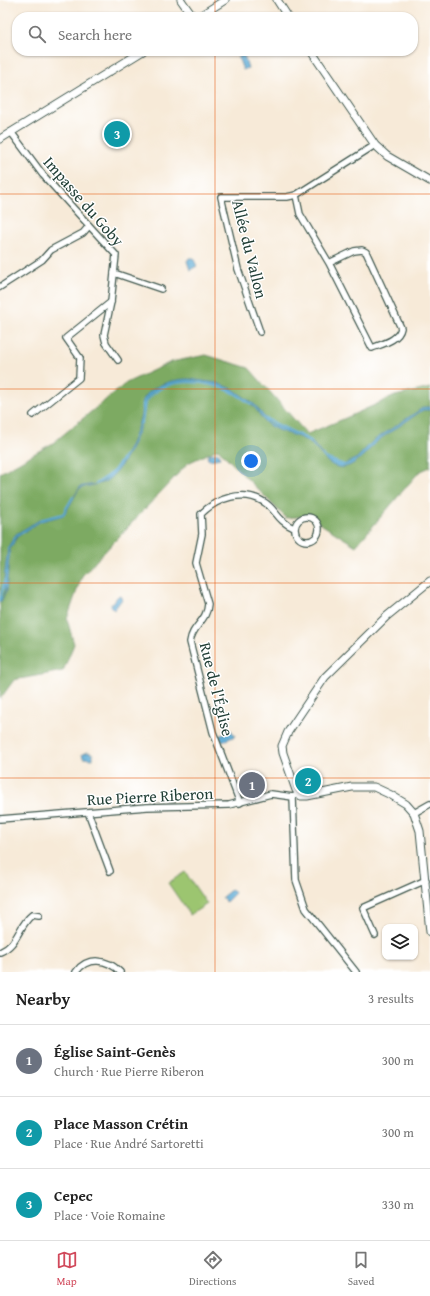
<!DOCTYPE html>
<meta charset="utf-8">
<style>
:root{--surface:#fff;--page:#f6f6f6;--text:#222;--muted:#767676;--line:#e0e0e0;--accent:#d1495b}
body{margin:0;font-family:"Gentium Book Plus",serif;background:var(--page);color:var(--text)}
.controls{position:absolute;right:12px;bottom:12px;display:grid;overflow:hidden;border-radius:8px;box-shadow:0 1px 3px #0004}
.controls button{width:36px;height:36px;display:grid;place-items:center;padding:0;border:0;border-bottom:1px solid var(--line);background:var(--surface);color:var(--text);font:20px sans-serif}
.you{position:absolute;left:251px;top:461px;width:14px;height:14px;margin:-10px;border:3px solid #fff;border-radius:50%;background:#1a73e8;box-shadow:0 0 0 6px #1a73e833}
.badge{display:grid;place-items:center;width:26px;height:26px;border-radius:50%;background:var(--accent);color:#fff;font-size:13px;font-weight:700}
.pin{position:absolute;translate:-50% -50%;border:2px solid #fff;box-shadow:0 1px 4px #0006}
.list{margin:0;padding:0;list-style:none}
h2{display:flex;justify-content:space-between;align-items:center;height:52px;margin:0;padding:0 16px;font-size:17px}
h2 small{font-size:13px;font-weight:400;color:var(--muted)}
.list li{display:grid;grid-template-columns:26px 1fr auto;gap:12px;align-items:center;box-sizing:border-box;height:72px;padding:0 16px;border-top:1px solid var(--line)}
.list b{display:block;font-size:15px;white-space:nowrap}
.list p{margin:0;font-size:13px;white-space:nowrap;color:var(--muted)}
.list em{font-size:13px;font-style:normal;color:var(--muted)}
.icon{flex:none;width:22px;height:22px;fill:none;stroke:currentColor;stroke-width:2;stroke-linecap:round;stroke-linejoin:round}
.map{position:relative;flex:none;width:430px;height:972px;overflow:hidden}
.search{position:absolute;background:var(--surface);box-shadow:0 1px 3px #0004;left:12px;right:12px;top:12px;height:44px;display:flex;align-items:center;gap:10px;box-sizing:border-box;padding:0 14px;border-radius:16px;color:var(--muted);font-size:15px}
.sheet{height:268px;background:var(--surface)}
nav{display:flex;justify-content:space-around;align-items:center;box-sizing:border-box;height:56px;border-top:1px solid var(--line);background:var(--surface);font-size:11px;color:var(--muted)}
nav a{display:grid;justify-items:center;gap:2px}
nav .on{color:var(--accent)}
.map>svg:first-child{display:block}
</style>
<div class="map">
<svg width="430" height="972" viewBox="0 0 430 972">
<rect width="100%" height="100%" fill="#fff"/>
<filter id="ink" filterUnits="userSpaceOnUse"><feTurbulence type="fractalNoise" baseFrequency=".025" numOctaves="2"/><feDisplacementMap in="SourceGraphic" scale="8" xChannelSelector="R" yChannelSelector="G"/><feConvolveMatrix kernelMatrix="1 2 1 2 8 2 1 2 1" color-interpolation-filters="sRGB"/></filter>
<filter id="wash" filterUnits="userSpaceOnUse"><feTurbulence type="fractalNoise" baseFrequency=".012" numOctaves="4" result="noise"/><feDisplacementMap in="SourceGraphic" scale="16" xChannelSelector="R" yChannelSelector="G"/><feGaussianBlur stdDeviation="0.9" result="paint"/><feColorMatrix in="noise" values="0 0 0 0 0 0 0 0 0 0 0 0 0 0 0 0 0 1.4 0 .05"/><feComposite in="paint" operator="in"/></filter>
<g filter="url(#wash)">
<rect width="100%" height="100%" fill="#f7ead8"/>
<path fill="#9cc570" stroke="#5e8152" d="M185,872l22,32 -17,11 -22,-32z"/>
<path fill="#7daa62" stroke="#4e744b" d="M206,355l43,13 58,66 34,-14 54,-24 35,-8v79l-11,5 -63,74 -48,-30 -22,2 -68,-69 -30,14 -106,113 -15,43 7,25 -11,27 -49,9 -14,19v-226l53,-30 73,-60 45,-21z"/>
<g fill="#5aa9d4" stroke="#3c7384">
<path d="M244,55l4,13 -5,2 -5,-13z"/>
<path d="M189,258h4l4,8 -7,4 -3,-9z"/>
<path d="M189,379l28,4 16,6 22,16 14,18 41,17 16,19 17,6 14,-7 16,-17 51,-34h6v3h-7c-14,10 -29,19 -43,29 -11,9 -21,25 -35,28 -17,3 -24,-15 -34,-23 -12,-10 -31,-10 -44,-20 -6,-5 -9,-14 -15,-19 -21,-18 -54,-29 -81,-21 -9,3 -21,8 -25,16 -3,6 -1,12 -3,18 -8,22 -16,44 -33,60 -10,9 -21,6 -31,11l-15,26 -23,6 -24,16 -7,12 -4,43 -6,11 5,-11 -1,-13 4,-32 8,-13 25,-15 22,-5 17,-27c7,-3 16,-1 23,-6 20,-14 32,-43 38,-66 1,-5 -1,-10 2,-15 8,-15 30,-21 46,-21z"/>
<path d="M219,453l1,5 -11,2 -2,-2 2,-4z"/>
<path d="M118,596h2l2,3 -8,11 -4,-4z"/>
<path d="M231,730l4,6 -13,6 -3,-6z"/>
<path d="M88,752l5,2v5l-10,-1 -1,-4z"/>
<path d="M232,889l3,4 -9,9 -4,-5z"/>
</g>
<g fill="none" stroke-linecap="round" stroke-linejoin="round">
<g stroke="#5aa9d4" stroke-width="2">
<path d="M266,419l45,22"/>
<path d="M141,423c3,-6 2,-16 5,-21 18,-27 60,-22 86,-10 7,3 13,8 19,12"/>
<path d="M323,455l2,3 19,7"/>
<path d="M96,484l16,-11 14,-19"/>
<path d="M40,520l23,-6 10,-17"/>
<path d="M0,600l5,-21"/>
</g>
</g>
</g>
<g filter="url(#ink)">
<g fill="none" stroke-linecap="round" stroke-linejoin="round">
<defs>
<g id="minor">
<path d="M11,132l32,43 73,80 -5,47 -7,33 2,8 12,17"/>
<path d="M296,195l4,19 29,49 43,85c10,-4 27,-8 29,-20l-35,-76 -4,-2 -8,1 -25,12"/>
<path d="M114,273l47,16"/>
<path d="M0,287l42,-27 9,-10 32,-17 6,-7"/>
<path d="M260,332l-22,-63 -17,-72h66l9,-2 79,-50"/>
<path d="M33,415l46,-37 1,-20 -14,-20 45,-36"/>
<circle cx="307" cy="529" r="12"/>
<path d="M293,797l3,83 10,29 50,63"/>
<path d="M240,803l-27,-71 -23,-90c2,-17 17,-20 18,-38l-12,-41 6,-29 -1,-20c16,-16 42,-25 63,-12 12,7 13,19 30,26"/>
<path d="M88,812l22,59"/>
<path d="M414,813l16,-9"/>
<path d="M0,819l147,-12 82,-2 42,-11 22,3 5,-3"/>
<path d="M375,935l-12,-27 63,-28"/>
<path d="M0,952c18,-7 18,-26 32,-37l7,1"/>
<path d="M76,972c11,-16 32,-13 44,0"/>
</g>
<g id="tertiary">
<path d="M181,0l12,17"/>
<path d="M277,0l11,17"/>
<path d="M198,17l27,-17"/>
<path d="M311,51l64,94 12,11 43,25"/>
<path d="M0,139l143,-88"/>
<path d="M430,581l-43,35 -62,61 -37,55 -6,14 1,7 13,37 5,6h6l45,-9h22l17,8 15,9 8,9 6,18 10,101"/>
</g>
</defs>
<use href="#minor" stroke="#3f574d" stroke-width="8"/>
<use href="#tertiary" stroke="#3f574d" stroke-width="9"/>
<use href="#minor" stroke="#fff" stroke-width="5.5"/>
<use href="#tertiary" stroke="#fff" stroke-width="7"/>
</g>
</g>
<path fill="none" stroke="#e8590c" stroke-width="1" stroke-opacity="0.55" d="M215,0v17M215,51v921M0,194h430M0,389h430M0,583h430M0,778h430"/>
<g text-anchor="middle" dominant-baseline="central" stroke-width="3" stroke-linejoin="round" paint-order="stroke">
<g font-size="16" fill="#1f3d34" stroke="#fff">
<text transform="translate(84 201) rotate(49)">Impasse du Goby</text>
<text transform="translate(250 249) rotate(76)">Allée du Vallon</text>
<text transform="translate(217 689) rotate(76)">Rue de l'Église</text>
<text transform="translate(150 796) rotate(-3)">Rue Pierre Riberon</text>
</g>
</g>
</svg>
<div class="controls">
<button><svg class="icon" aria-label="layers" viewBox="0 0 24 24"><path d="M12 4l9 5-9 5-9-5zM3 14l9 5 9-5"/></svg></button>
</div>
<div class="you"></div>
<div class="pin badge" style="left:252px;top:785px;background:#6b7280">1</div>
<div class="pin badge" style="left:308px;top:781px;background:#0f9aa8">2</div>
<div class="pin badge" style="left:117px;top:134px;background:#0f9aa8">3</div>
<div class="search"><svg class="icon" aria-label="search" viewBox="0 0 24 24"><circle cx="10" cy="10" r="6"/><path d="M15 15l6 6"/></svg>Search here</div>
</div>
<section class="sheet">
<h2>Nearby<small>3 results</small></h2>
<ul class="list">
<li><span class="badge" style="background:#6b7280">1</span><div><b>Église Saint-Genès</b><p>Church · Rue Pierre Riberon</p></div><em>300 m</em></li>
<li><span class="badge" style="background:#0f9aa8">2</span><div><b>Place Masson Crétin</b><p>Place · Rue André Sartoretti</p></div><em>300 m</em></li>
<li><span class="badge" style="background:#0f9aa8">3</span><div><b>Cepec</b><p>Place · Voie Romaine</p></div><em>330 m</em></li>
</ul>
</section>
<nav>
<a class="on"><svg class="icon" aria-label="map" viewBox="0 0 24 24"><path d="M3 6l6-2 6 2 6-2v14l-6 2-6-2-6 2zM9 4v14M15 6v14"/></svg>Map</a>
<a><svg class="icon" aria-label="directions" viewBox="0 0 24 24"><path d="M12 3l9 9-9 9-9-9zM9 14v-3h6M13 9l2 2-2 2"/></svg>Directions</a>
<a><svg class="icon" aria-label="saved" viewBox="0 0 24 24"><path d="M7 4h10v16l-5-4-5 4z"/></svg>Saved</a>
</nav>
